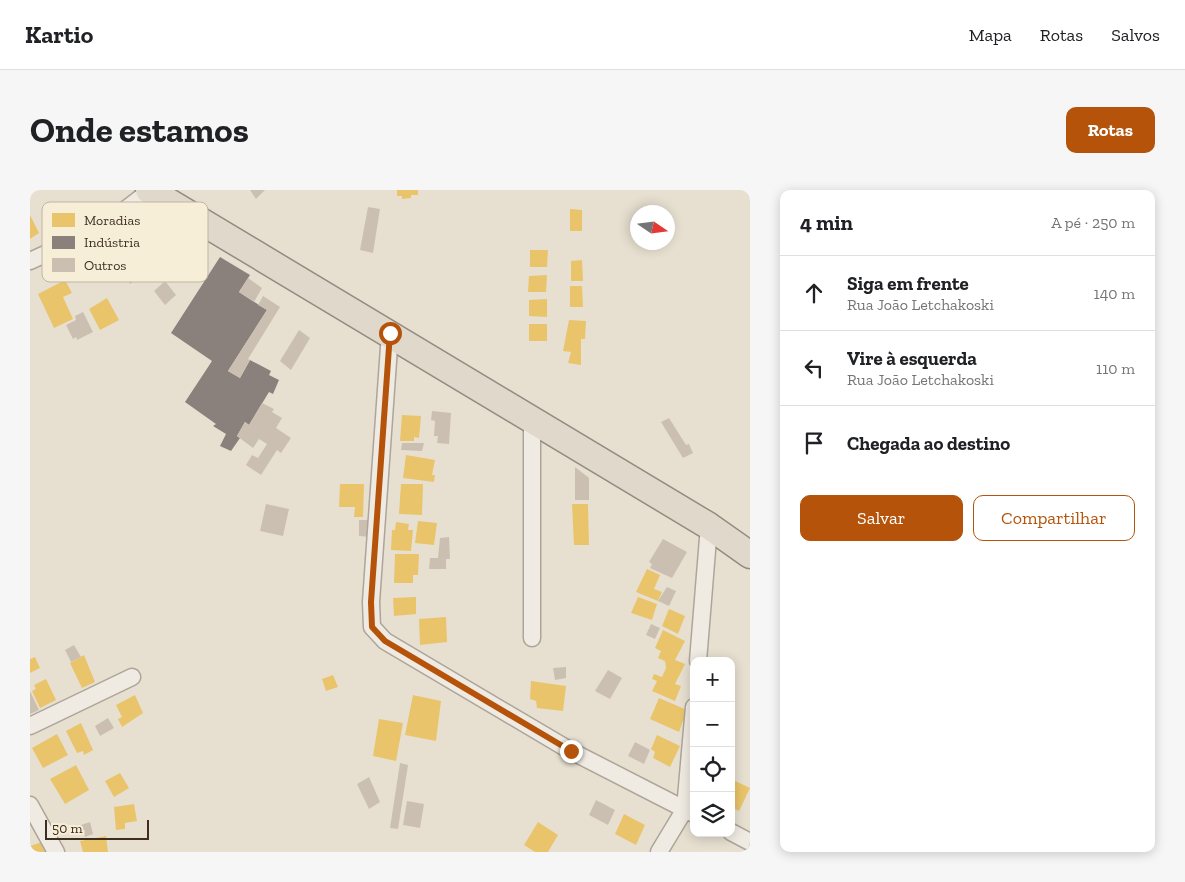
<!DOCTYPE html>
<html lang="pt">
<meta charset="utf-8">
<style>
:root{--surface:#fff;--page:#f6f6f6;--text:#202124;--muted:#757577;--line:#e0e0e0;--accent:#b45309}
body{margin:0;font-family:"Zilla Slab",serif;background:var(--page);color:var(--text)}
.controls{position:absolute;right:15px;bottom:15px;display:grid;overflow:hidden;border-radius:10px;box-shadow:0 2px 12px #0003}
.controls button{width:45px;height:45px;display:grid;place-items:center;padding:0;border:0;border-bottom:1px solid var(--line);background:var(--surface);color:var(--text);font:25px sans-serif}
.compass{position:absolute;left:600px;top:15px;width:45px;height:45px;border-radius:50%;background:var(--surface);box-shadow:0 2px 12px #0003;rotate:103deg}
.scale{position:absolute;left:15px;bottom:12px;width:104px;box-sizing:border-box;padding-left:5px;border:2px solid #3d2e20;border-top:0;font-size:14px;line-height:18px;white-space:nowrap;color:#3d2e20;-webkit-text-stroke:4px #f7eed8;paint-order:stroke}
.stop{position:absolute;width:15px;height:15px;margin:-11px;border:4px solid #b45309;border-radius:50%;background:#fff}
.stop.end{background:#b45309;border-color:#fff;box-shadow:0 1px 5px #0008}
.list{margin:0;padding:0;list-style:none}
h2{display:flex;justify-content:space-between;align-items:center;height:65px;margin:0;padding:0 20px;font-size:21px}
h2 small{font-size:16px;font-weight:400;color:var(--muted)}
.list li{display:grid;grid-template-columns:32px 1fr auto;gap:15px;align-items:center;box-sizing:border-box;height:75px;padding:0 20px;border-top:1px solid var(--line)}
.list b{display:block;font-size:19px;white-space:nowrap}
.list p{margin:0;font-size:16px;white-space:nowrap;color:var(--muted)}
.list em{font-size:16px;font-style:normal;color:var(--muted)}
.actions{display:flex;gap:10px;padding:15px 20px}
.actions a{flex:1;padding:11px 0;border:1px solid var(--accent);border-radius:10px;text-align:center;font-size:18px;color:var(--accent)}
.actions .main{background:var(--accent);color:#fff}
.icon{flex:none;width:28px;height:28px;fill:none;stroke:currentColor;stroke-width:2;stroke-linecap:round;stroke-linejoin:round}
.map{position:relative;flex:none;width:720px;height:662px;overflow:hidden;border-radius:10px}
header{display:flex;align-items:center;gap:30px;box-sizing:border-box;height:70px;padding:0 25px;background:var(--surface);border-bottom:1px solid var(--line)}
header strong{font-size:24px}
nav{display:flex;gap:28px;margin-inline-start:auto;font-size:18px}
.intro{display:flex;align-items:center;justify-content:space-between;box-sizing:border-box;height:120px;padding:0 30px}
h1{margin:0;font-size:35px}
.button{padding:12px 22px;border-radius:10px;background:var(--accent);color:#fff;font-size:18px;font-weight:700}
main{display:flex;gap:30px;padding:0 30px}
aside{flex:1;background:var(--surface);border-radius:10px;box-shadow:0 2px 12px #0003}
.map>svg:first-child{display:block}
</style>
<header>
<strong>Kartio</strong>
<nav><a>Mapa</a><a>Rotas</a><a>Salvos</a></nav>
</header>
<div class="intro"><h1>Onde estamos</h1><a class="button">Rotas</a></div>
<main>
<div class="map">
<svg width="720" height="662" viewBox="0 0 720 662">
<rect width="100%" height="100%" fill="#e7e0d1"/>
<g fill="#e9c46a">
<path d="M367,0h21v5h-7v3l-9,1v-3h-5z"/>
<path d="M540,19l12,1v21h-12z"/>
<path d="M0,25l9,18 -9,6z"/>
<path d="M500,60h18l-1,17h-17z"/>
<path d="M552,70l1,21h-12v-20z"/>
<path d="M517,85l-1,17h-18l1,-16z"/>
<path d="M35,90l7,13 -9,4 10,22 -19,9 -16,-34z"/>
<path d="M540,96h12l1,21h-13z"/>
<path d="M77,108l12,22 -19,10 -11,-21z"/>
<path d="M517,109v18l-18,-1v-16z"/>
<path d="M539,130l17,1 -1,18h-4v26l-13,-2 3,-11 -8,-1z"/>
<rect x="499" y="134" width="18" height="17"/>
<path d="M372,225l19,1 -2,22 -5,-1v4h-14z"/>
<path d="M376,265l29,5 -3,15h3l-1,7 -31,-4z"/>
<path d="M310,294h24l-1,33h-9l1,-10h-16z"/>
<path d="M371,294h22l-1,31 -23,-1z"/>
<path d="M542,314h16l1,41h-15z"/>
<path d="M388,331l19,2 -3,22 -19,-2z"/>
<path d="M366,332l13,2 -1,6h5l-2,21 -20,-1 1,-20h3z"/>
<path d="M365,364h24l-1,21h-5v8h-19z"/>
<path d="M617,379l13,6 -6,14 8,3 -4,9 -22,-9z"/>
<path d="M386,407v17l-22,2 -1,-18z"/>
<path d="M608,407l19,7 -5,16 -21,-7z"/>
<path d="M639,419l16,7 -7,18 -16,-8z"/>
<path d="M416,427l1,25 -27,3 -1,-26z"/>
<path d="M633,440l22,11 -10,19 10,4 -10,20 6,2 -6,15 -23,-10 5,-10 -5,-2 2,-5 8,3 4,-9 -1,-7 -7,-3 3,-7 -6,-3z"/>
<path d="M54,465l11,27 -13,6 -12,-25z"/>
<path d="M5,467l5,11 -10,5v-14z"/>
<path d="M303,485l5,12 -12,4 -4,-12z"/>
<path d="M16,489l10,21 -16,8 -8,-17 4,-2 -2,-4z"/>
<path d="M501,491l35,5 -3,25 -26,-3 -1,-7 -6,-2z"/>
<path d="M105,505l8,18 -21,14 -4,-8 4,-2 -6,-12z"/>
<path d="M383,505l28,6 -5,40 -31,-6z"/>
<path d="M629,508l28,12 -8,22 -29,-13z"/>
<path d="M349,529l24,4 -7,38 -23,-5z"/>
<path d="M51,533l12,27 -9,5 -1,-4 -6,2 -11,-22z"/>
<path d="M27,544l11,21 -25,13 -11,-20z"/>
<path d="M627,545l23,11 -10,21 -17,-9 2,-6 -4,-3z"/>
<path d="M46,575l13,25 -24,14 -15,-25z"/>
<path d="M90,583l9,15 -15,9 -9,-16z"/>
<path d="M701,589l19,9 -11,23 -8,-4z"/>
<path d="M104,614l3,17 -12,2v6l-9,1 -2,-23z"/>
<path d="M594,624l21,11 -9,20 -21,-11z"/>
<path d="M508,632l20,13 -10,17h-13l-11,-7z"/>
<path d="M76,646l2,16h-25l-3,-11z"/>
<path d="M15,651l4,11h-19v-6z"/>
</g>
<path fill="#8a817c" d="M190,67l30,18 -11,17 28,18 -39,61 12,7 10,-18 21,11 -2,4 10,5 -6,14 -4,-2 -20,33 -4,-3 -8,14 3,2 -9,13 -11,-5 6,-12 -13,-8 3,-2 -31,-22 27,-41 -41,-28z"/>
<g fill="#cbbfb2">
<path d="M220,0h15l-9,9z"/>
<path d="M338,17l12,2 -7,44 -13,-3z"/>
<path d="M97,36l21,42 -18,16 -24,-47z"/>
<path d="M218,88l14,10 -8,14 -15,-10z"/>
<path d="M135,91l11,14 -11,10 -11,-14z"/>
<path d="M233,106l17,11 -32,52 2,1 -10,18 -12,-7 39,-61 -9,-5z"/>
<path d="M53,122l10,20 -16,8 -1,-3 -3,2 -7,-14 10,-5 -1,-4z"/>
<path d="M269,140l11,8 -19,32 -11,-9z"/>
<path d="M232,213l12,6 -2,3 10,6 -6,10 15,10 -10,15 -4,-3 -16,25 -15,-10 6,-10 6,3 9,-14 -8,-5 -6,9 -16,-12 8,-14 4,3z"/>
<path d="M402,221l19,2 -2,31 -12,-1 1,-7h-4l1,-15 -4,-1z"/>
<path d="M639,228l17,27 3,-1 4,9 -10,5 -22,-36z"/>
<path d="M372,253h22l-2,8 -21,-1z"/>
<path d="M545,277l14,11v22h-14z"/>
<path d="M236,314l23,5 -6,27 -23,-5z"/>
<path d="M329,330h13l-1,17 -12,-1z"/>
<path d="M419,347l1,22h-4v10h-17l1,-11h8l2,-20z"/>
<path d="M633,349l24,13 -15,26 -22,-10 2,-4 -3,-2z"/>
<path d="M637,397l9,4 -7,15 -11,-5z"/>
<path d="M621,434l9,4 -5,11 -9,-4z"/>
<path d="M44,455l7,12 -10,5 -6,-12z"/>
<path d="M536,477v11l-11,2 -2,-12z"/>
<path d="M578,480l14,8 -12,21 -15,-8z"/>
<path d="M0,501l9,19 -9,4z"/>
<path d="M78,528l6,10 -14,8 -5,-10z"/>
<path d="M605,552l15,8 -6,14 -16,-8z"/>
<path d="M370,573l8,2 -10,64 -8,-1z"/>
<path d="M339,587l11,25 -11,7 -12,-25z"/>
<path d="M566,610l19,10 -7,15 -19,-10z"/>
<path d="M377,611l17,3 -4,24 -17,-3z"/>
<path d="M60,632l3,12 -8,3 -4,-12z"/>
</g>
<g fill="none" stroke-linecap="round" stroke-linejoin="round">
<defs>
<g id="minor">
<path d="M0,71l55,-25 28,-17 38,-29"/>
<path d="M360,143l-19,269 1,25 13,14 186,110 123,63"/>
<path d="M502,448v-218"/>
<path d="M668,471l11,-135"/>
<path d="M0,536l102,-49"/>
<path d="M0,615l26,47"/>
<path d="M701,642l19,10"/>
<path d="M629,662l26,-43 9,-102"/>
</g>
<path id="trunk" d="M119,0l560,336 41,29"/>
</defs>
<use href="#minor" stroke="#ada599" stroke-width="19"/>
<use href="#trunk" stroke="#928b80" stroke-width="29"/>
<use href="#minor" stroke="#efebe3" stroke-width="16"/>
<use href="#trunk" stroke="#e0d9cb" stroke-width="26"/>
</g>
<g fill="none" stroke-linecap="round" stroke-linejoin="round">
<path stroke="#b45309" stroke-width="6" d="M360,143l-19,269 1,25 13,14 186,110"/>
</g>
<rect x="12" y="12" width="166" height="80" rx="8" fill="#f7eed8" stroke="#bfb4a1" stroke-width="1"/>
<rect x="22" y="23" width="23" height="14" fill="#e9c46a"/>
<rect x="22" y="46" width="23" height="13" fill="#8a817c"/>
<rect x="22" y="68" width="23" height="14" fill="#cbbfb2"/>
<g font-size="14" fill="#3d2e20">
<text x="54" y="35">Moradias</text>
<text x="54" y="57">Indústria</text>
<text x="54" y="80">Outros</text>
</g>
</svg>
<div class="controls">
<button>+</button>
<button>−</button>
<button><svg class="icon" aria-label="locate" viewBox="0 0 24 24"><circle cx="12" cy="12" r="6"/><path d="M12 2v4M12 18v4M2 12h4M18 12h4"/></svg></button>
<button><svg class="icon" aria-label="layers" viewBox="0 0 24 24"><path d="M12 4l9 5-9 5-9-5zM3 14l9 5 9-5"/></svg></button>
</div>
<svg class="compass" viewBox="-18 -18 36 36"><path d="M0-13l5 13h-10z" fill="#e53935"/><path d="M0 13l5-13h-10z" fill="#757577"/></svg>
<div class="scale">50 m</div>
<div class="stop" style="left:360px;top:143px"></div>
<div class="stop end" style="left:541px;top:561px"></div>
</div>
<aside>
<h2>4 min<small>A pé · 250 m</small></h2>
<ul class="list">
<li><svg class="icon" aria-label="ahead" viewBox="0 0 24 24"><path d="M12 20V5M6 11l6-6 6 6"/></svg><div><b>Siga em frente</b><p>Rua João Letchakoski</p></div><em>140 m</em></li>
<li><svg class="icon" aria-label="left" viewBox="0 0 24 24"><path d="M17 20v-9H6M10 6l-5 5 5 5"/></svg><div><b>Vire à esquerda</b><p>Rua João Letchakoski</p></div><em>110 m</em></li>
<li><svg class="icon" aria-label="arrive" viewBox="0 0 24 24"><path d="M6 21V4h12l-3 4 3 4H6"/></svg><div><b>Chegada ao destino</b></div></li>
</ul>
<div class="actions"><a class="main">Salvar</a><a>Compartilhar</a></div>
</aside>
</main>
